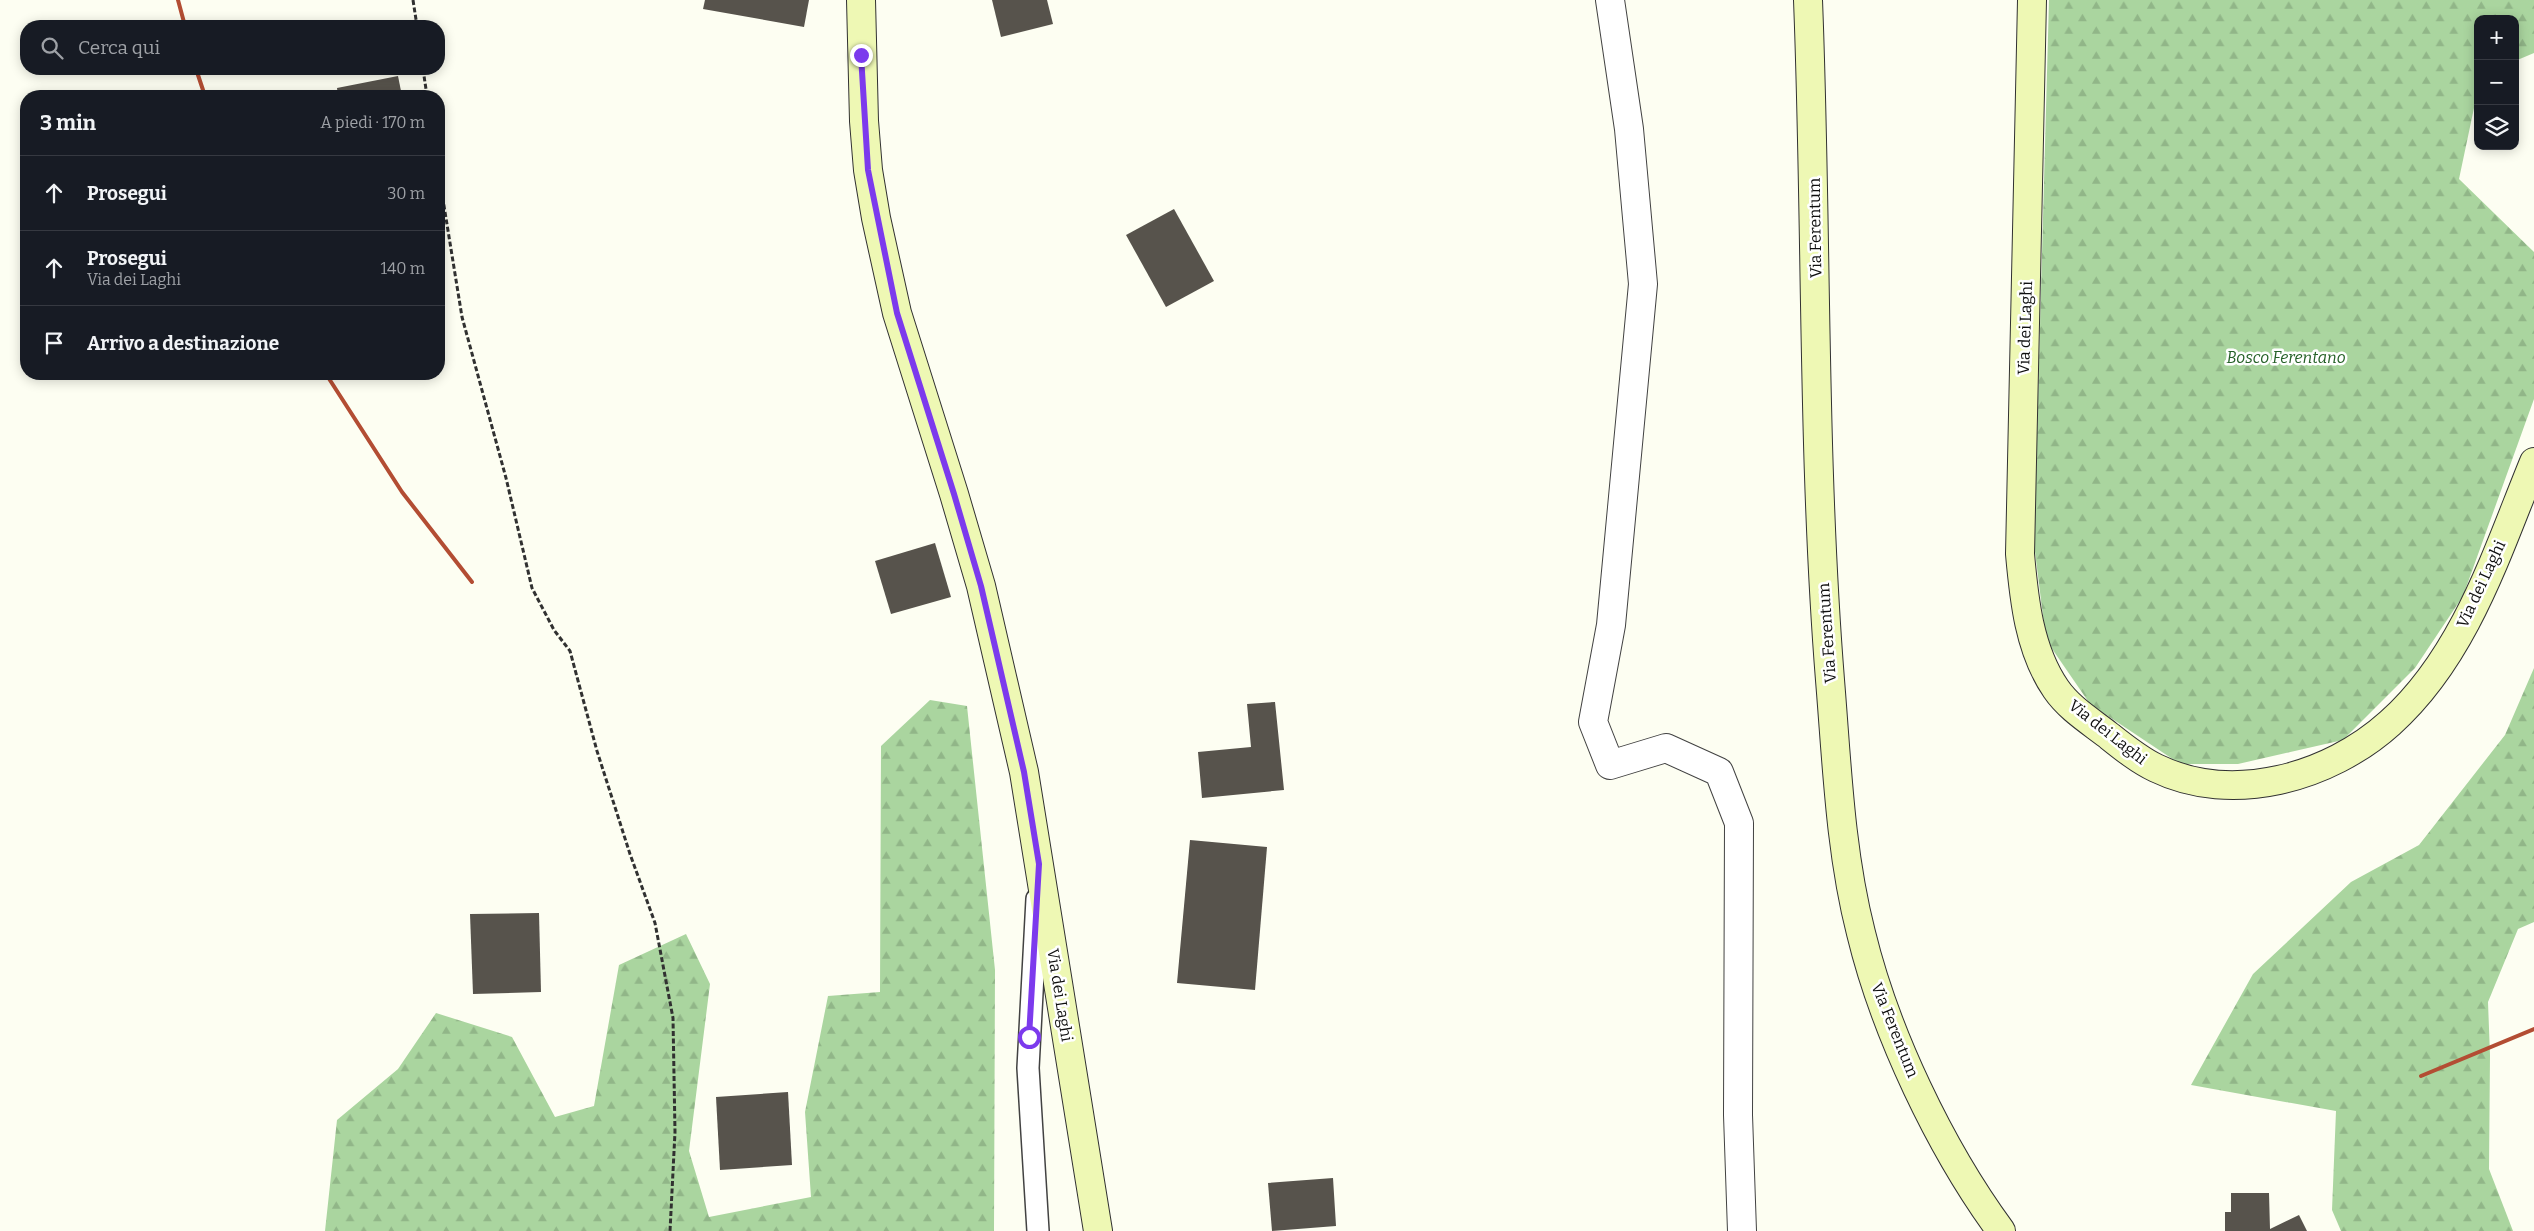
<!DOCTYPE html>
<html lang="it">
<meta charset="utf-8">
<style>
:root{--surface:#171b24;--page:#242831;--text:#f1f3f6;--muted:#9ea1a6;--line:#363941}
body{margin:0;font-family:Bitter,serif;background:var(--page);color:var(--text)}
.controls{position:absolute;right:15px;top:15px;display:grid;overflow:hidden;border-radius:10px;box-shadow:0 2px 12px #0003}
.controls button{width:45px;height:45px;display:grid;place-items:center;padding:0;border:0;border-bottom:1px solid var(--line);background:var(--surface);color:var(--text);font:25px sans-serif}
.stop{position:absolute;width:15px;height:15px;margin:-11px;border:4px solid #7c3aed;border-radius:50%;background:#fff}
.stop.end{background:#7c3aed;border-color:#fff;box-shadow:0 1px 5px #0008}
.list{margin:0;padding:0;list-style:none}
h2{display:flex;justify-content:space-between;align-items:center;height:65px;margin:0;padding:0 20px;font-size:21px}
h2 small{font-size:16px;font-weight:400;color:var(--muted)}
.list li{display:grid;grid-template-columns:32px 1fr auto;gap:15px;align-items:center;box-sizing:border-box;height:75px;padding:0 20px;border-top:1px solid var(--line)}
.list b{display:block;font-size:19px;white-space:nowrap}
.list p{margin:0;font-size:16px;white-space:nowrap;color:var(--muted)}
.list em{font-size:16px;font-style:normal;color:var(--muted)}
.icon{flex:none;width:28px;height:28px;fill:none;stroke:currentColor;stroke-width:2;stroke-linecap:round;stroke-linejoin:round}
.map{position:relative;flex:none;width:2534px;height:1231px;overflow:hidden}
.search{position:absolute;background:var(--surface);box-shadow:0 2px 12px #0003;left:20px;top:20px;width:425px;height:55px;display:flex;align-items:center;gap:12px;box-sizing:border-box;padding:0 18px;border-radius:20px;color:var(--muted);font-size:19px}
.panel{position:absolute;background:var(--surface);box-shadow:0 2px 12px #0003;left:20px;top:90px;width:425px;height:290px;border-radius:20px}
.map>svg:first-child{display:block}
</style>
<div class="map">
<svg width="2534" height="1231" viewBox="0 0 2534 1231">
<defs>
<pattern id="forest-firs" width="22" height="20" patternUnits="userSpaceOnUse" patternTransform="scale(1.25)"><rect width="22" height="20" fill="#aad59f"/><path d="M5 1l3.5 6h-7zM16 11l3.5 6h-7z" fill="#91b688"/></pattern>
</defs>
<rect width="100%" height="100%" fill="#fdfef2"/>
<g fill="url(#forest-firs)">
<path d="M2049,0h485v53l-19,8v-42h-37v70l-19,90 75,73v147l-71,197 -48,72 -72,72 -105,24h-58l-90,-60 -44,-64 -12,-96z"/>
<path d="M2534,668v254l-16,7 -30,73 2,53 -1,114 24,62h-172l-9,-21 4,-99 -145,-26 62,-111 98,-92 68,-37 86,-110z"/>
<path d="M930,700l37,6 28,264 -1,261h-669l12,-111 61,-51 38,-56 76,24 43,80 39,-11 25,-141 67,-31 24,50 -21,167 20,66 102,-20 -6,-85 23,-116 52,-4 1,-246z"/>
</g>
<g fill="#57534c">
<path d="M705,0h104l-5,27 -101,-18z"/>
<path d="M992,0h55l6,24 -52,13z"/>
<path d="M398,76l4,20h-64l-1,-8z"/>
<path d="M1174,209l40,72 -48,26 -40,-72z"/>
<path d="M935,543l16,54 -60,17 -16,-53z"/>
<path d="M1275,702l9,88 -82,8 -4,-46 53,-5 -4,-43z"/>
<path d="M1190,840l77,7 -12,143 -78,-7z"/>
<path d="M539,913l2,79 -68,2 -3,-80z"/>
<path d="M788,1092l4,73 -72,5 -4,-73z"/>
<path d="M1333,1178l3,48 -64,5 -4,-48z"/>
<path d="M2231,1193h38l1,36 29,-14 8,16h-82v-19h6z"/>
</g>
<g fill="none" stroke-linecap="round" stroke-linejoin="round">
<defs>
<path id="lane" d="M1037,899l-9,169 10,163"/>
<path id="street" d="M1610,0l19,129 14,155 -32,341 -18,97 17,43 56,-17 53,24 20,51 -1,292 4,116"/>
<g id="secondary">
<path d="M861,0l3,121 4,49 8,48 21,95 57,181 27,92 43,186 74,459"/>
<path d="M1808,0c9,227 4,454 22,680 7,85 10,171 31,253 24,99 79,215 140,298"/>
<path d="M2032,0l-12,554c4,45 9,96 36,135 13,19 34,32 52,46 15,12 31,25 48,33 76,37 173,10 234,-45 75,-67 107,-171 144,-261"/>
</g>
</defs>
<use href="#lane" stroke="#424242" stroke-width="24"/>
<use href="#street" stroke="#424242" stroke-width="30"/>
<use href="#secondary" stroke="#313131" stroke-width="30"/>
<g stroke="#313131" stroke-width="3" stroke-dasharray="5 2.5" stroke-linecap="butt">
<path d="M413,0l4,26"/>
<path d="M423,69l4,27"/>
<path d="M439,175l23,142 44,161 26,110 22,42 16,21 27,100 33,103 25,69 18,95 2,114 -5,99"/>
</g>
<use href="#lane" stroke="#fff" stroke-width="21"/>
<use href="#street" stroke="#fff" stroke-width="28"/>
<use href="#secondary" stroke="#eef8b4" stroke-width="28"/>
<g stroke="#b34d33" stroke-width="4">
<path d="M178,0l7,26"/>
<path d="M196,69l9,27"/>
<path d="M326,374l76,118 70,90"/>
<path d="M2421,1076l113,-47"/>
</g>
</g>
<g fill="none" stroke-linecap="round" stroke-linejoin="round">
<path stroke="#7c3aed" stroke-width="6" d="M861,55l7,115 29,143 57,181 27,92 43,186 15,92 -10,173"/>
</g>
<g text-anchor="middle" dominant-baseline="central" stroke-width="5" stroke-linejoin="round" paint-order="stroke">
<g font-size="16" fill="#0f0f0f" stroke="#fff">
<text transform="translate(1815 228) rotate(-91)">Via Ferentum</text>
<text transform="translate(2025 328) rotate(-88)">Via dei Laghi</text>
<text transform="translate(2481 584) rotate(-65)">Via dei Laghi</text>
<text transform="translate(1827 633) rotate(-94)">Via Ferentum</text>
<text transform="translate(2108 732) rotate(38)">Via dei Laghi</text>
<text transform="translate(1060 995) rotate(81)">Via dei Laghi</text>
<text transform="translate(1895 1030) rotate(68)">Via Ferentum</text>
</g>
<g font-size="16" font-style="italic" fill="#256127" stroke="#fff">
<text x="2286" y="357">Bosco Ferentano</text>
</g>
</g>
</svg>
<div class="controls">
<button>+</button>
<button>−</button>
<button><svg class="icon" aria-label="layers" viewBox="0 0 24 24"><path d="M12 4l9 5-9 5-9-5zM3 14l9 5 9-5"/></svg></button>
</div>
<div class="stop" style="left:1029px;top:1037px"></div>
<div class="stop end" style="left:861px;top:55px"></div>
<div class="search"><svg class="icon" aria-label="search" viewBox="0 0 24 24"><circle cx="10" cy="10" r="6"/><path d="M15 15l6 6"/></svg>Cerca qui</div>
<section class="panel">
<h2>3 min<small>A piedi · 170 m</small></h2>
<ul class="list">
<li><svg class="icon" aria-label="ahead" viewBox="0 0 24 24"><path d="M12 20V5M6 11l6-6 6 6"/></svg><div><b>Prosegui</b></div><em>30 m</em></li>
<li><svg class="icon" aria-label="ahead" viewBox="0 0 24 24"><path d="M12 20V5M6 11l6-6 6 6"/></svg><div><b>Prosegui</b><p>Via dei Laghi</p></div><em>140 m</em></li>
<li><svg class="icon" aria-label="arrive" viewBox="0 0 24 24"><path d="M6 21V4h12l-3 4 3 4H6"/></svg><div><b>Arrivo a destinazione</b></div></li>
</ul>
</section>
</div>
